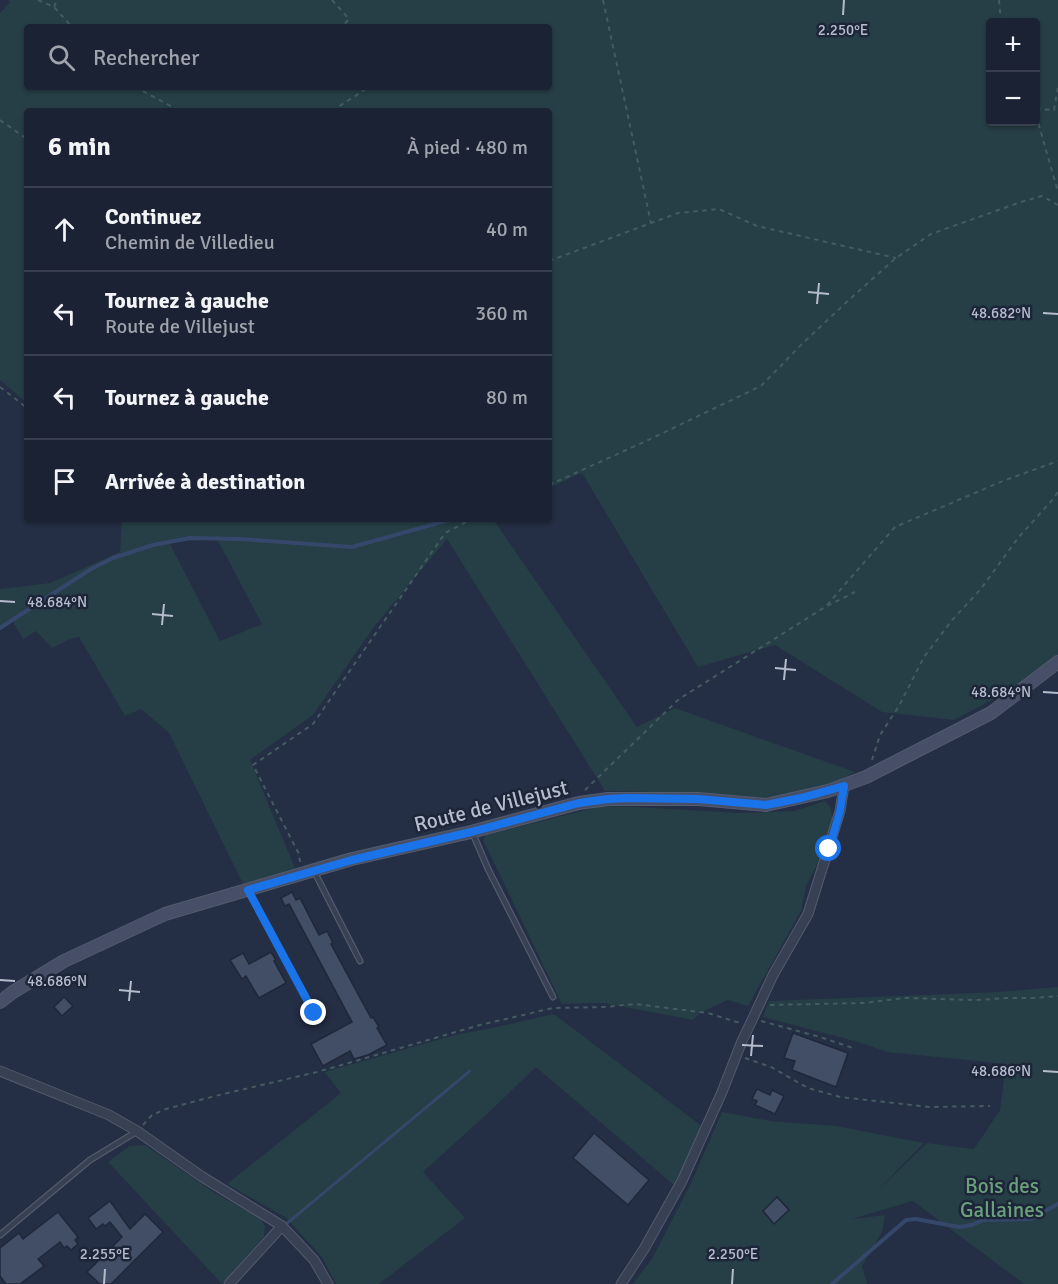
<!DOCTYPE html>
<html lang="fr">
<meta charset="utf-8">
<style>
:root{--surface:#1b2233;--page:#242a3b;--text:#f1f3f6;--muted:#a0a4ac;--line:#393f4e}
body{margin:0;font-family:Signika,sans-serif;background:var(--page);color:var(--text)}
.controls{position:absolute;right:18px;top:18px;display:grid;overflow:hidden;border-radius:6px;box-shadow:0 2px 4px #0004}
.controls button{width:54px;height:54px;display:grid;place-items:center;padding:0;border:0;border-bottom:2px solid var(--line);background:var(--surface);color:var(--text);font:30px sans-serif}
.stop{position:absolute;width:18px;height:18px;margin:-14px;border:4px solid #1a73e8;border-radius:50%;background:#fff}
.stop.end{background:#1a73e8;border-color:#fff;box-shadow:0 2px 6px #0008}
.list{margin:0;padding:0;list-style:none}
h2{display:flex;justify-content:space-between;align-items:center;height:78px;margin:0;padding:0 24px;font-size:26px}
h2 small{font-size:20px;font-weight:400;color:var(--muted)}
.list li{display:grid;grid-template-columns:39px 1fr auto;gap:18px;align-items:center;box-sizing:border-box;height:84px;padding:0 24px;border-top:2px solid var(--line)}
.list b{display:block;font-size:22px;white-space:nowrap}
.list p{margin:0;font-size:20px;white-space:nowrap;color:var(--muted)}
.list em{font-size:20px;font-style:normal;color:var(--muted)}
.icon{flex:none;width:33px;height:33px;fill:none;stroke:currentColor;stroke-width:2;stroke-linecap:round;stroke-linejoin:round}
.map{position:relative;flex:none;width:1058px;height:1284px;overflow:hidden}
.search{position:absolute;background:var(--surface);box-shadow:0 2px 4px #0004;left:24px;top:24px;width:528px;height:66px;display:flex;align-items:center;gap:15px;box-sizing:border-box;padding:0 21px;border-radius:6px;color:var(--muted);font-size:22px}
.panel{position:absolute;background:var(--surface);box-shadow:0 2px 4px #0004;left:24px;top:108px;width:528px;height:414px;border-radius:6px}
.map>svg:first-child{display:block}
</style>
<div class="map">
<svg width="1058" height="1284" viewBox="0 0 1058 1284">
<rect width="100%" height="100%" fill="#242e44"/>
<g fill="#263e45" fill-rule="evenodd">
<path d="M8,0h1050v665l-104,55 -72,-8 -107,-67 -77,22 -116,-194 -33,15v-377h-522v292l-27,-23v-367l10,-11zM990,22h46v100h-46zM27,27h522v60h-522z"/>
<path d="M122,519h371l144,208 38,-19 180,64 -28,14 -62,13 -114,-7 -46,-1 -158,-252 -74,89 -60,87 -63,45 45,108 -52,16 -74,-151 -28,-24 -16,7 -46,-79 -9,2 -18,9 -16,-17 -13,8 -10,-17 -13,8v-41l50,-6 70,-31zM217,539l45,85 -42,17 -51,-99z"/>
<path d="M825,801l6,7 2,14 -17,45 -10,19 -5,25 -53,95 -20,-6 -26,12 -9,8 -89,-17 -42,1 -79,-164 3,-5 116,-29 35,1 104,6 53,-2z"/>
<path d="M1058,987v297h-34l-111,-83 -61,18 33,-4 -3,17 -20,34 5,18h-234l20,-27 37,-72 32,-73 49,9 65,5 88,17 -48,49 51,-49 47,6 26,-39 6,-46 -119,-12 -29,-10 -95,-25 6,-16 229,-9z"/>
<path d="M554,1014l149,113 -28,59 -139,-119 -49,47 -64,58 42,46 -86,66h-43l-14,-27 -37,-40 -58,-33 114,-91 -17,-21 131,-37 37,-7z"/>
<path d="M145,1145l70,48 45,25 5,8 -1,10 -42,48 -114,-122 21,-16z"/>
</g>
<path fill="#36476c" d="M470,1069l1,3 -185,154 -2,-2z"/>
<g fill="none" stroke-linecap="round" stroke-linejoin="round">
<g stroke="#36476c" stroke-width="4">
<path d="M0,628l91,-59 22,-11 40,-13 37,-7 51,1 111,8 97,-27"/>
<path d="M832,1284l74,-64 10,-1 43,8 13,-2 11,-5 48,-1 27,-15"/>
</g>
</g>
<g fill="#424d66" stroke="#1f273a" stroke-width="1.5">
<path d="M292,892l4,8 4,-2 19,37 8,-4 6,12 -2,1 40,74 2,-1 6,10 -2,1 10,17 -19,10 -14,4 -4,-8 -27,15 -12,-22 41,-22 -63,-118 -4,2 -4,-8z"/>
<path d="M271,952l5,8 -2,1 12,22 -27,15 -13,-22 -4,3 -12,-19 13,-7 6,11z"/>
<path d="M64,997l9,9 -11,10 -8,-9z"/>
<path d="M793,1033l55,20 -12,34 -44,-17 3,-9 -11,-3z"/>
<path d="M757,1089l13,6 2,-5 12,6 -9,18 -20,-9 2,-4 -5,-2z"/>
<path d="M594,1133l55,47 -21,25 -55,-47z"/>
<path d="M777,1197l12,13 -15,14 -11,-13z"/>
<path d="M110,1201l20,28 15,-15 18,18 -52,52h-11l-13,-12 35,-35 -12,-15 -5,4 -2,-2 -7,5 -8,-11z"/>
<path d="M58,1212l20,25 -3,3 3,4 -7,6 -4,-4 -3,2 -4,-6 -22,17 6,7 -24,18h-14l-6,-8v-28l19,-15 4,6z"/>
</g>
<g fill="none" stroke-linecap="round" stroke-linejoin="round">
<defs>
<g id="lane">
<path d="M473,834l15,35 65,128"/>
<path d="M315,873l45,88"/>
<path d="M248,890l66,123"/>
<path d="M0,1235l90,-75 46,-28"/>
</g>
<g id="street">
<path d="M0,1071l109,44 28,16 64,45 81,50 32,34 14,24"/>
<path d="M229,1284l53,-58"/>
<path d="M621,1284l23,-35 38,-68 40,-89 20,-51 11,-23 20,-43 35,-61 32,-103 4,-25"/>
</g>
<path id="secondary" d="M0,1002l13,-10 51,-31 101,-47 187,-55 119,-27 108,-29 29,-4h90l68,6 62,-14 38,-14 125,-64 67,-51"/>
</defs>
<use href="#lane" stroke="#535b6d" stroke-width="7"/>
<use href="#street" stroke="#535b6d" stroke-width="11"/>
<use href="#secondary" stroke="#535b6d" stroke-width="14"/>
<g stroke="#445b61" stroke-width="2" stroke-dasharray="4.5 4.5" stroke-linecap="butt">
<path d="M38,0l16,7 18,20"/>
<path d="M332,0l17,19 -7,8"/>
<path d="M603,0l48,223"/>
<path d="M999,0l2,22"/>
<path d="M54,7l3,-7"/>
<path d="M135,87l45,24"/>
<path d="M1036,109l18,1 4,-23"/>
<path d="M332,111l37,-24"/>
<path d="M1036,115l22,77"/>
<path d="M0,120l27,19"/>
<path d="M549,261l129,-48 41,-4 38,17 139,32"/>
<path d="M0,387l27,21"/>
<path d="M549,485l95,-43 117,-56 42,-43 48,-45 45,-40 35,-24 90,-32 21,-6 16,9"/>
<path d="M827,605l68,-78 108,-46 55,-20"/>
<path d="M872,760l8,-25 19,-29 25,-49 29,-38 27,-29 38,-52 37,-41 3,-6"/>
<path d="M585,790l94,-91 146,-92 30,-15"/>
<path d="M300,862l-1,-8 -46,-89 60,-41 132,-191 27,-14"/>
<path d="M770,1005l94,-2 41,-5 71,2 33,-2h24l25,-2"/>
<path d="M761,1021l59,16 36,12"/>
<path d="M745,1058l26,9 37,21 32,9 89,10 61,-1"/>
<path d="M143,1125l9,-10 14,-6 49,-13 102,-24 163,-47 73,-17 51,-1 31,-3 73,9 32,10"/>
</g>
<use href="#lane" stroke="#384153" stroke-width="4.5"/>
<use href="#street" stroke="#384153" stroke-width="9"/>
<use href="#secondary" stroke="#464f67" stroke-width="12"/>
</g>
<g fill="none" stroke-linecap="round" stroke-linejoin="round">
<path stroke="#1a73e8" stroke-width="8" d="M314,1013l-66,-123 104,-30 119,-28 108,-29 29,-4 20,-1 70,1 68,6 35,-7 43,-12 -4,25 -11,38"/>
</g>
<path fill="none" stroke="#b5bccd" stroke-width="2" d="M843,15l1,-15M808,292l21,2M817,304l2,-21M1043,313l15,1M0,601l15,1M152,614l21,2M162,625l2,-21M775,668l21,2M784,680l2,-21M1043,692l15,1M0,980l15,1M119,990l21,2M129,1001l2,-20M742,1045l21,1M751,1056l2,-21M1043,1071l15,1M104,1284l1,-15M732,1284l1,-15"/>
<g text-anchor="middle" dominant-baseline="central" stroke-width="5" stroke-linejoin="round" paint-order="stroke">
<g font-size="21" fill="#b5bccd" stroke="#1d2539">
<text transform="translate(491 806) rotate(-14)">Route de Villejust</text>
</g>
<g font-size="21" fill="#6aa07c" stroke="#1d2539">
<text x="1002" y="1186">Bois des<tspan x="1002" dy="24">Gallaines</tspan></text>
</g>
</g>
<g font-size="15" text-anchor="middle" fill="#b5bccd" stroke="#1d2539" stroke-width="5" stroke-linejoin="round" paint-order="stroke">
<text x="843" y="35">2.250°E</text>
<text x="1001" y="318">48.682°N</text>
<text x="57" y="607">48.684°N</text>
<text x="1001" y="697">48.684°N</text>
<text x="57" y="986">48.686°N</text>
<text x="1001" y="1076">48.686°N</text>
<text x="105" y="1259">2.255°E</text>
<text x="733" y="1259">2.250°E</text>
</g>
</svg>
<div class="controls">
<button>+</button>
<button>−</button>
</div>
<div class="stop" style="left:829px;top:849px"></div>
<div class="stop end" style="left:314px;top:1013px"></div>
<div class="search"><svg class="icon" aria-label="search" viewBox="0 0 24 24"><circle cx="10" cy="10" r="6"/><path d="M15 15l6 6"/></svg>Rechercher</div>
<section class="panel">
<h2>6 min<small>À pied · 480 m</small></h2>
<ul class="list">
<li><svg class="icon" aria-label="ahead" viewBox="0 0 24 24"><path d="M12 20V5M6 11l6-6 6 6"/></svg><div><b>Continuez</b><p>Chemin de Villedieu</p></div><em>40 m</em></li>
<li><svg class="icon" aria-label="left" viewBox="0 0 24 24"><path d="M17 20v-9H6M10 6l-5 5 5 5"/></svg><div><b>Tournez à gauche</b><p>Route de Villejust</p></div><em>360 m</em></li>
<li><svg class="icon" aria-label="left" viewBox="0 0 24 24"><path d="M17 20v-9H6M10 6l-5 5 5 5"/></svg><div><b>Tournez à gauche</b></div><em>80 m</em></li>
<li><svg class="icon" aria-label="arrive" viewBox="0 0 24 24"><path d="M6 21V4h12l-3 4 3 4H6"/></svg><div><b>Arrivée à destination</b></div></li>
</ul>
</section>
</div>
